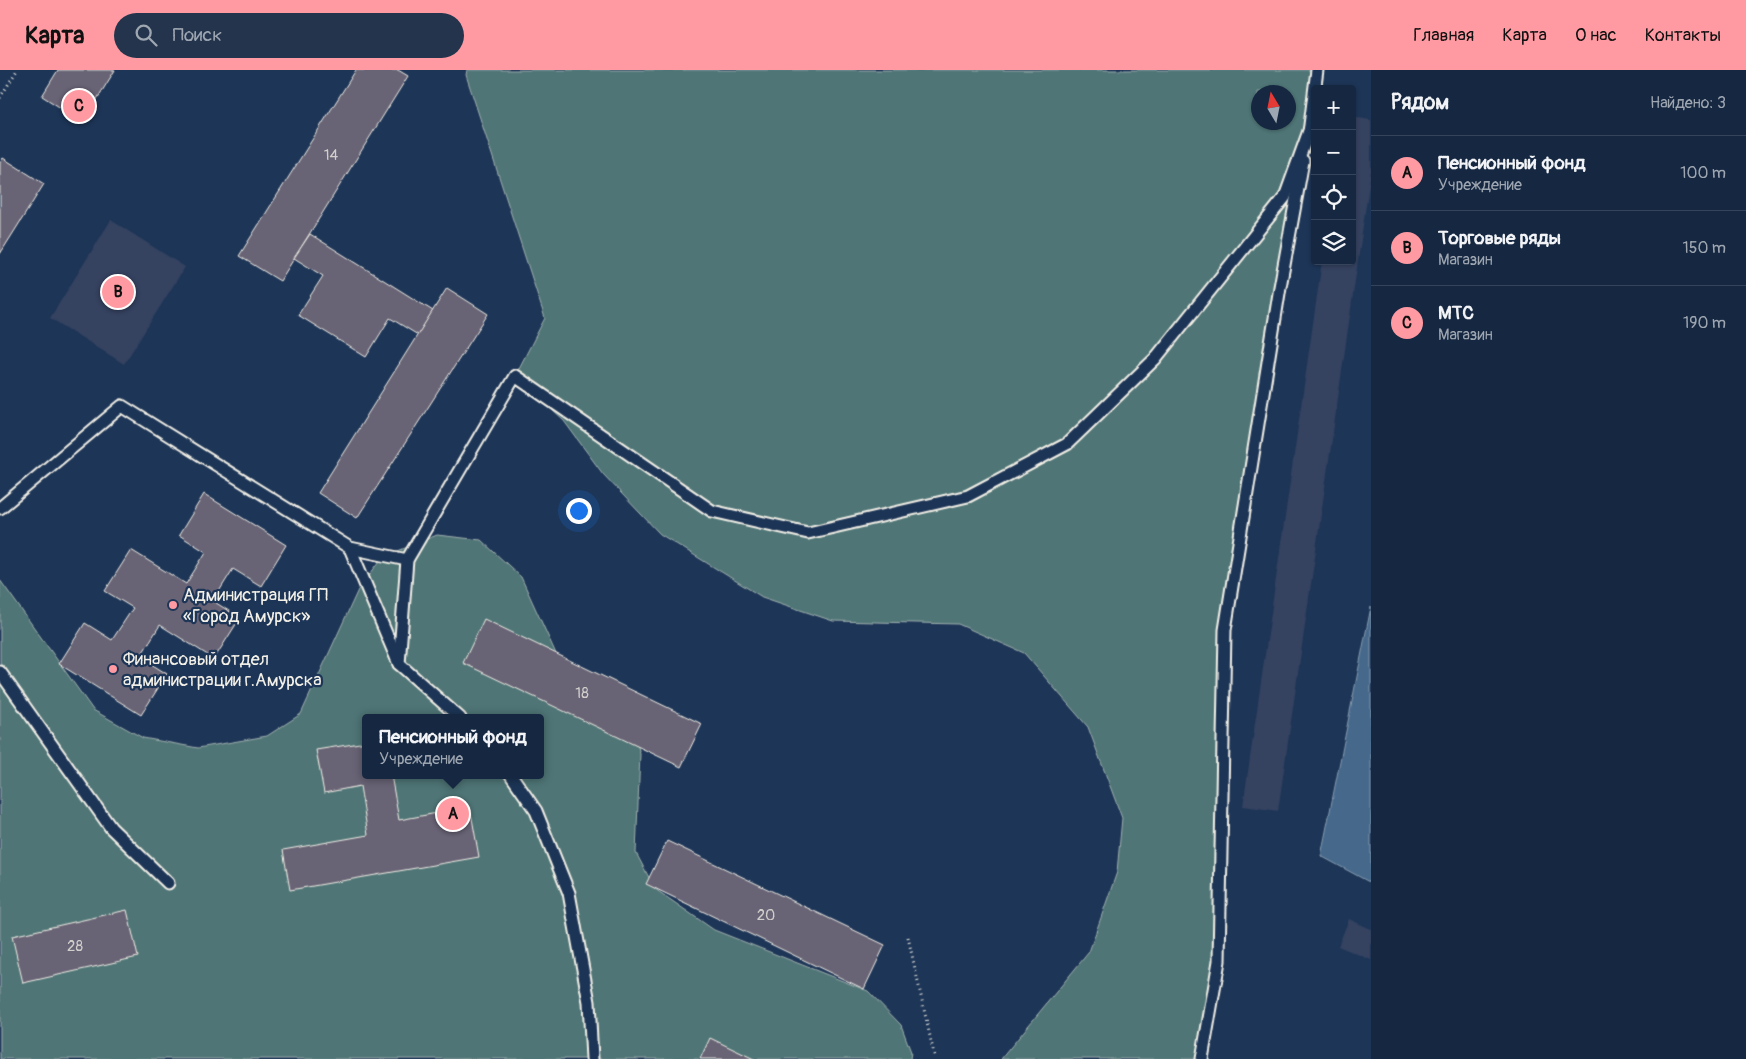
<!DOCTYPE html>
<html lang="ru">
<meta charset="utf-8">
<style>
:root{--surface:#162841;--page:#23344c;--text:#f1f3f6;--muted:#9ea6b1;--line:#35445a;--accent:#ff9aa2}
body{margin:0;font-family:Pangolin,sans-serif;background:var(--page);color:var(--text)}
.controls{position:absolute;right:15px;top:15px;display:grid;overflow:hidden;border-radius:5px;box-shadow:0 1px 4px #0004}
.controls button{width:45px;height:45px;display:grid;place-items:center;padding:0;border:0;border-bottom:1px solid var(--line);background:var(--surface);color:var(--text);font:25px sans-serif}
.compass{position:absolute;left:1251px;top:15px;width:45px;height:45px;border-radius:50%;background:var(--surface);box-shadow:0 1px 4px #0004;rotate:350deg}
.you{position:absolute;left:578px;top:440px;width:18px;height:18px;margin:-12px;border:4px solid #fff;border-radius:50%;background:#1a73e8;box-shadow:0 0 0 8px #1a73e833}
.badge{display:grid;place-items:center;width:32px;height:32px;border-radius:50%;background:var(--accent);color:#111;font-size:16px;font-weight:700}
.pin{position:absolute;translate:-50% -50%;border:2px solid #fff;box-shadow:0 1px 5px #0006}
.popup{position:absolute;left:362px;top:644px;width:182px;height:65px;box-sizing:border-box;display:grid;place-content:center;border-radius:5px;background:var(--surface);filter:drop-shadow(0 1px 4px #0005);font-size:16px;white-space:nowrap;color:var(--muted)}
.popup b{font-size:19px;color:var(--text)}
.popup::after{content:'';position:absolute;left:50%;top:100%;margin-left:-10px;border:10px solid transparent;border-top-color:var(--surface)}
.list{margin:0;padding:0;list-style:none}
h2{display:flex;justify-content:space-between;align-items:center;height:65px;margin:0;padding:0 20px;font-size:21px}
h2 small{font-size:16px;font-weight:400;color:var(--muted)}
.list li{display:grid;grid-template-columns:32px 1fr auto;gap:15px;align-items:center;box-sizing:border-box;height:75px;padding:0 20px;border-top:1px solid var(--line)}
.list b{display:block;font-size:19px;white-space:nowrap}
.list p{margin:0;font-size:16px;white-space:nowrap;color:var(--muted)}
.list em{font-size:16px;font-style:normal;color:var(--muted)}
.icon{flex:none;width:28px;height:28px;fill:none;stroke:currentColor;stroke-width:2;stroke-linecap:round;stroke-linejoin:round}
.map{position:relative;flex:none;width:1371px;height:989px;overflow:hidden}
header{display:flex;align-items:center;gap:30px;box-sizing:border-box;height:70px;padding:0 25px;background:var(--accent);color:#111}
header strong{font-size:24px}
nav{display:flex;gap:28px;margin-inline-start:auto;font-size:18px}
.search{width:350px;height:45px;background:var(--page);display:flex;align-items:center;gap:12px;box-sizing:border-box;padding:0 18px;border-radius:28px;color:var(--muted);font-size:19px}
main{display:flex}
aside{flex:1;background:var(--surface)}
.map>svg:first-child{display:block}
</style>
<header>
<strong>Карта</strong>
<div class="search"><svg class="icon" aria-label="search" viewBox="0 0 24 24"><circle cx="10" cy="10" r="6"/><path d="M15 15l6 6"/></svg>Поиск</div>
<nav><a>Главная</a><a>Карта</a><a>О нас</a><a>Контакты</a></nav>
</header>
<main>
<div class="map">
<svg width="1371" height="989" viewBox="0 0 1371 989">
<rect width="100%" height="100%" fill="#1d3557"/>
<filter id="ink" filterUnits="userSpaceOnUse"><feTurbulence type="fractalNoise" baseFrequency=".02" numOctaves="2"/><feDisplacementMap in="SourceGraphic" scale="10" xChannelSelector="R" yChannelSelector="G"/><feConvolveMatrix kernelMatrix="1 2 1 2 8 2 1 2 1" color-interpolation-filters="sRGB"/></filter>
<g filter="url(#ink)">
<g fill="#344360">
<path d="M1352,47l19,3v51l-93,640 -35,-5 79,-545h30z"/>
<path d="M111,150l74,47 -61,97 -74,-46z"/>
<path d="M1349,849l22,10v31l-33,-14z"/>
</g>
<g fill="#4f7476" stroke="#a2b2af" fill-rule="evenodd">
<path d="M467,0h850l-92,560 -6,331 -17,98h-201l88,-107 28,-80 5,-54 -34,-91 -64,-74 -66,-29 -125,-3 -71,-24 -102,-63 -57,-60 -39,-53 -49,-45 30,-58 -79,-243zM1258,22h30v30h-30z"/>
<path d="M437,465l44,5 40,37 41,90 67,48 11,39 -4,99 19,36 59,41 154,61 33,34 10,27 -1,7h-910v-479l93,130 50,28 55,10 69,-12 34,-22 57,-124 25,-33zM366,648h174v57h-174z"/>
</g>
<path fill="#44678b" stroke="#8a9eb0" d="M1371,537v276l-50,-27z"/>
<g fill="#686375" stroke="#f4f1e8">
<path d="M58,0h57l-32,52 -41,-26z"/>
<path d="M356,0h42l10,6 -128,205 -41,-25z"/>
<path d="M3,88l41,26 -44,70v-91z"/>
<path d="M310,164l123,77 -15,24 -28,-17 -24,39 -68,-42 25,-39 -29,-18z"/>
<path d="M447,218l41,26 -131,204 -39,-25z"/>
<path d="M204,424l82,51 -25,41 -28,-17 -20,32 27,17 -26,41 -54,-34 -20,32 27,17 -26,41 -82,-51 26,-41 27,17 21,-32 -28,-17 26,-41 55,34 20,-32 -27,-17z"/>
<path d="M484,549l218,105 -21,43 -218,-104z"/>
<path d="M366,672v33h25l8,45 71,-13 9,50 -189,33 -7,-40 85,-15 -8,-49 -36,7 -8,-43z"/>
<path d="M667,771l218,104 -21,44 -218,-105z"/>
<path d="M127,840l11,47 -115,26 -11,-47z"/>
<path d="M710,968l44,21h-54z"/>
</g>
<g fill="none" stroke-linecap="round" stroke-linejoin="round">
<defs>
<g id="service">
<path d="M1309,63l8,-63"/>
<path d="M0,438l122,-102 228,142 57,12"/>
<path d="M350,478l49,116 61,54"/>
<path d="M399,594l8,-104 108,-184 197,135 96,22 160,-37 99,-52 88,-85 130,-162 25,-69"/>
<path d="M0,602l111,156 57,55"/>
<path d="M511,705l25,36 33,82 20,109 3,57"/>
<path d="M1202,989l17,-98 6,-331 55,-343 23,-126"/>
</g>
</defs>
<use href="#service" stroke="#f4f1e8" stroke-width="15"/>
<g stroke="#f4f1e8" stroke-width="3" stroke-dasharray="1 4" stroke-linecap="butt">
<path d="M0,28l17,-28"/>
<path d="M908,867l27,122"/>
</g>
<use href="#service" stroke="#1d3557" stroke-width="11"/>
</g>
</g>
<g fill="#ff9aa2" stroke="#1d3557" stroke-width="2">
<circle cx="173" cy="535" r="5"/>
<circle cx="113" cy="599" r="5"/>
</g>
<g text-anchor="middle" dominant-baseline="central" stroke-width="4.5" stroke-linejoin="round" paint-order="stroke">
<g font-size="15" fill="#d1cecb">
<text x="331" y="85">14</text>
<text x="582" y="623">18</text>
<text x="766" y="845">20</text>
<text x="75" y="876">28</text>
</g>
<g font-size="18" fill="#f4f1e8" stroke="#1d3557" text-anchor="start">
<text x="183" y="525">Администрация ГП<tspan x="183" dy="21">«Город Амурск»</tspan></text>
<text x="123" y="589">Финансовый отдел<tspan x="123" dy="21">администрации г.Амурска</tspan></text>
</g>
</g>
</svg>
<div class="controls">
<button>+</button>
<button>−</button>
<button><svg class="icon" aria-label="locate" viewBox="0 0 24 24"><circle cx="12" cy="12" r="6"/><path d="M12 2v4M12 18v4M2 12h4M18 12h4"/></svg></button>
<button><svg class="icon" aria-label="layers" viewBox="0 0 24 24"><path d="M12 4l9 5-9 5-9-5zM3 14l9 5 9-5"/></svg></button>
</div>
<svg class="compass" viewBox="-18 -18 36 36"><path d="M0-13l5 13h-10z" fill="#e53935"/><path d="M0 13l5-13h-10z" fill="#9ea6b1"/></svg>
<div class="you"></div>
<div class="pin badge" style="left:453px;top:744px">A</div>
<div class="popup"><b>Пенсионный фонд</b>Учреждение</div>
<div class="pin badge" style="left:118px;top:222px">B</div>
<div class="pin badge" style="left:79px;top:36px">C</div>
</div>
<aside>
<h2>Рядом<small>Найдено: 3</small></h2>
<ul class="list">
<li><span class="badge">A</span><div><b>Пенсионный фонд</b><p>Учреждение</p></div><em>100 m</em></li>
<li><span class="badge">B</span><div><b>Торговые ряды</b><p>Магазин</p></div><em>150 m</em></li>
<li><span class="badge">C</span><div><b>МТС</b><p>Магазин</p></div><em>190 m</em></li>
</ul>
</aside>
</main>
